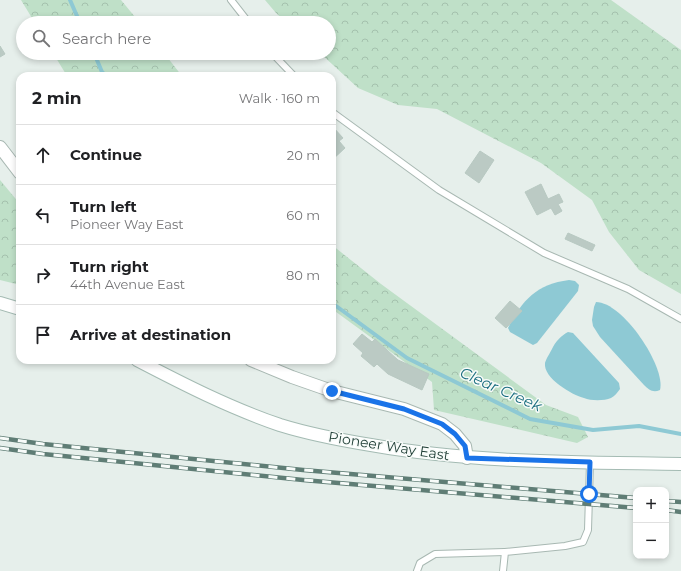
<!DOCTYPE html>
<meta charset="utf-8">
<style>
:root{--surface:#fff;--page:#f2f2f2;--text:#202124;--muted:#757577;--line:#e0e0e0}
body{margin:0;font-family:Montserrat,sans-serif;background:var(--page);color:var(--text)}
.controls{position:absolute;right:12px;bottom:12px;display:grid;overflow:hidden;border-radius:8px;box-shadow:0 2px 6px #0003}
.controls button{width:36px;height:36px;display:grid;place-items:center;padding:0;border:0;border-bottom:1px solid var(--line);background:var(--surface);color:var(--text);font:20px sans-serif}
.stop{position:absolute;width:12px;height:12px;margin:-9px;border:3px solid #1a73e8;border-radius:50%;background:#fff}
.stop.end{background:#1a73e8;border-color:#fff;box-shadow:0 1px 4px #0008}
.list{margin:0;padding:0;list-style:none}
h2{display:flex;justify-content:space-between;align-items:center;height:52px;margin:0;padding:0 16px;font-size:17px}
h2 small{font-size:13px;font-weight:400;color:var(--muted)}
.list li{display:grid;grid-template-columns:26px 1fr auto;gap:12px;align-items:center;box-sizing:border-box;height:60px;padding:0 16px;border-top:1px solid var(--line)}
.list b{display:block;font-size:15px;white-space:nowrap}
.list p{margin:0;font-size:13px;white-space:nowrap;color:var(--muted)}
.list em{font-size:13px;font-style:normal;color:var(--muted)}
.icon{flex:none;width:22px;height:22px;fill:none;stroke:currentColor;stroke-width:2;stroke-linecap:round;stroke-linejoin:round}
.map{position:relative;flex:none;width:681px;height:571px;overflow:hidden}
.search{position:absolute;background:var(--surface);box-shadow:0 2px 6px #0003;left:16px;top:16px;width:320px;height:44px;display:flex;align-items:center;gap:10px;box-sizing:border-box;padding:0 14px;border-radius:22px;color:var(--muted);font-size:15px}
.panel{position:absolute;background:var(--surface);box-shadow:0 2px 6px #0003;left:16px;top:72px;width:320px;height:292px;border-radius:12px}
.map>svg:first-child{display:block}
</style>
<div class="map">
<svg width="681" height="571" viewBox="0 0 681 571">
<defs>
<pattern id="forest-crowns" width="20" height="18" patternUnits="userSpaceOnUse"><rect width="20" height="18" fill="#bfe0c8"/><path d="M2 6a3 3 0 1 1 6 0M12 15a3 3 0 1 1 6 0" fill="none" stroke="#a4c1ad"/></pattern>
</defs>
<rect width="100%" height="100%" fill="#e6efeb"/>
<g fill="url(#forest-crowns)">
<path d="M21,0h100l19,23h-105z"/>
<path d="M265,0h346l70,50v244l-42,-24 -30,-38 -17,-32 -51,-37 -104,-54 -39,-4 -40,-17 -38,-35h9v-30h-42l-11,-10z"/>
<path d="M53,53h111l18,23h-115z"/>
<path d="M0,180l20,24v81l-20,-5z"/>
<path d="M332,245l49,39 165,121 32,12 10,20 -11,6 -143,-33 -2,-28 -100,-73z"/>
</g>
<g fill="#8ec9d4">
<path d="M569,280l6,1 4,4 -1,6 -41,52 -4,2 -23,-13 -2,-4c14,-28 29,-44 61,-48z"/>
<path d="M596,302c27,0 70,65 64,88 -7,3 -11,0 -16,-5l-44,-48 -7,-11 -1,-6 2,-13z"/>
<path d="M568,332l5,1 46,50 1,6c-3,4 -5,7 -9,9 -7,3 -20,3 -27,0 -12,-3 -41,-20 -39,-35 1,-4 5,-10 7,-14 3,-7 10,-14 16,-17z"/>
</g>
<g fill="none" stroke-linecap="round" stroke-linejoin="round">
<g stroke="#8ec9d4" stroke-width="4">
<path d="M70,0l10,23"/>
<path d="M94,53l8,19 4,4"/>
<path d="M332,303l75,55 123,61 63,11 46,-4 42,8"/>
</g>
</g>
<g fill="#bbcac4" stroke="#b8c9c2">
<path d="M0,46l5,8 -5,3z"/>
<path d="M333,127l10,11 -4,3 6,7 -13,12v-31z"/>
<path d="M480,151l14,9 -15,23 -14,-10z"/>
<path d="M541,184l7,15 11,-5 4,8 -5,2 4,7 -7,4 -4,-7 -14,7 -12,-23z"/>
<path d="M568,233l27,12 -3,6 -27,-12z"/>
<path d="M510,301l12,10 -16,17 -11,-10z"/>
<path d="M362,334l10,8 3,-3 23,21 31,14 -7,16 -34,-16 -11,-10 -3,3 -13,-11 2,-3 -10,-9z"/>
</g>
<g fill="none" stroke-linecap="round" stroke-linejoin="round">
<defs>
<g id="service">
<path d="M231,0l18,23"/>
<path d="M272,53l22,23"/>
<path d="M332,112l107,78 105,63 84,36 53,30"/>
<path d="M417,571l3,-8 15,-9 70,-2"/>
<path d="M503,571l2,-19 60,-6 18,-4 5,-12 2,-68"/>
</g>
<g id="tertiary">
<path d="M0,147l20,26"/>
<path d="M251,360l41,17 40,14 72,18 38,15 13,10 10,12 2,12"/>
</g>
<g id="secondary">
<path d="M0,303l20,6"/>
<path d="M137,360c46,24 93,48 143,65 29,9 60,15 91,20 102,18 207,17 310,19"/>
</g>
</defs>
<use href="#service" stroke="#a8b8b2" stroke-width="8"/>
<use href="#tertiary" stroke="#a8b8b2" stroke-width="14"/>
<use href="#secondary" stroke="#a4bbb3" stroke-width="14"/>
<use href="#service" stroke="#fff" stroke-width="6"/>
<use href="#tertiary" stroke="#fff" stroke-width="12"/>
<use href="#secondary" stroke="#fff" stroke-width="12"/>
<defs>
<g id="rail">
<path d="M0,438l43,6 260,26 333,28"/>
<path d="M0,448l43,6 260,26 333,28"/>
<path d="M666,501l15,1"/>
<path d="M666,510l15,2"/>
</g>
</defs>
<use href="#rail" stroke="#5f7d75" stroke-width="4.5"/>
<use href="#rail" stroke="#f7fbf9" stroke-width="3" stroke-dasharray="9" stroke-linecap="butt"/>
</g>
<g fill="none" stroke-linecap="round" stroke-linejoin="round">
<path stroke="#1a73e8" stroke-width="5" d="M332,391l72,18 38,15 13,10 10,12 2,12 123,4 -1,32"/>
</g>
<g text-anchor="middle" dominant-baseline="central" stroke-width="3" stroke-linejoin="round" paint-order="stroke">
<g font-size="14" fill="#24423a" stroke="#f7fbf9">
<text transform="translate(389 446) rotate(9)">Pioneer Way East</text>
</g>
<g font-size="15" font-style="italic" fill="#1c6f80" stroke="#f7fbf9">
<text transform="translate(501 389) rotate(24)">Clear Creek</text>
</g>
</g>
</svg>
<div class="controls">
<button>+</button>
<button>−</button>
</div>
<div class="stop" style="left:589px;top:494px"></div>
<div class="stop end" style="left:332px;top:391px"></div>
<div class="search"><svg class="icon" aria-label="search" viewBox="0 0 24 24"><circle cx="10" cy="10" r="6"/><path d="M15 15l6 6"/></svg>Search here</div>
<section class="panel">
<h2>2 min<small>Walk · 160 m</small></h2>
<ul class="list">
<li><svg class="icon" aria-label="ahead" viewBox="0 0 24 24"><path d="M12 20V5M6 11l6-6 6 6"/></svg><div><b>Continue</b></div><em>20 m</em></li>
<li><svg class="icon" aria-label="left" viewBox="0 0 24 24"><path d="M17 20v-9H6M10 6l-5 5 5 5"/></svg><div><b>Turn left</b><p>Pioneer Way East</p></div><em>60 m</em></li>
<li><svg class="icon" aria-label="right" viewBox="0 0 24 24"><path d="M7 20v-9h11M14 6l5 5-5 5"/></svg><div><b>Turn right</b><p>44th Avenue East</p></div><em>80 m</em></li>
<li><svg class="icon" aria-label="arrive" viewBox="0 0 24 24"><path d="M6 21V4h12l-3 4 3 4H6"/></svg><div><b>Arrive at destination</b></div></li>
</ul>
</section>
</div>
